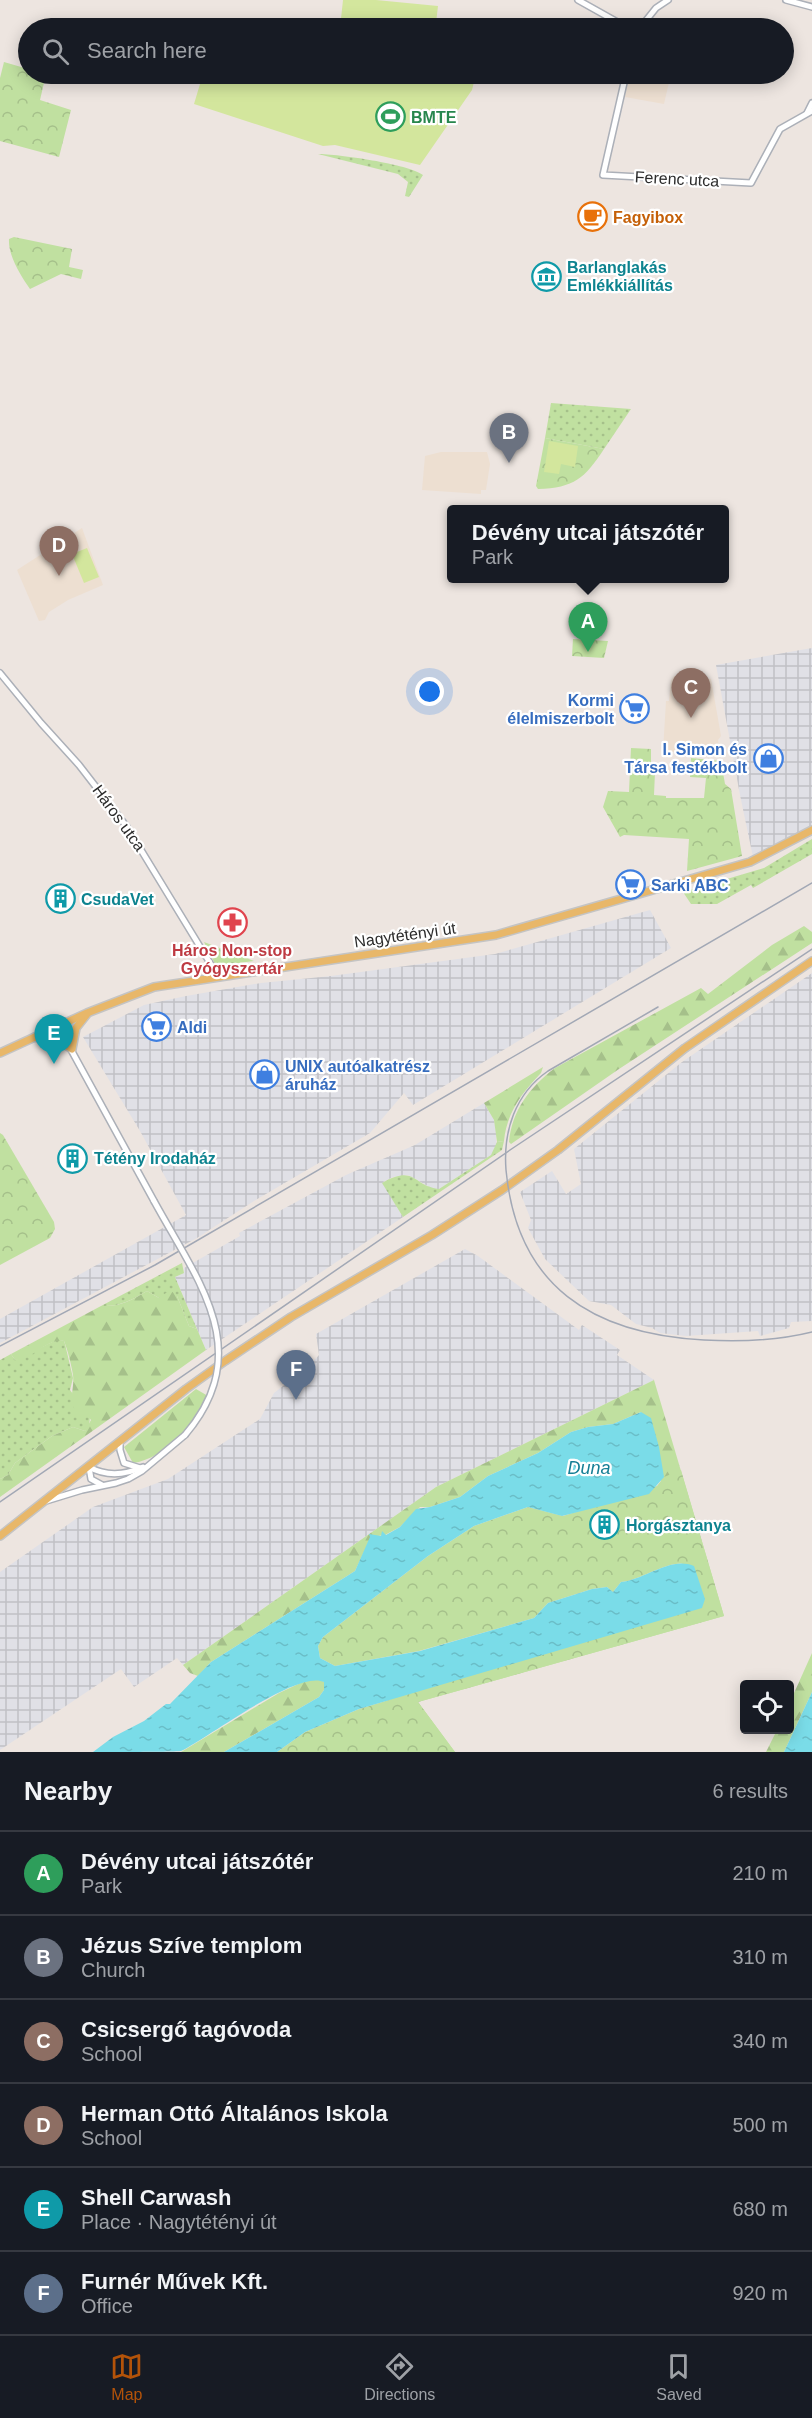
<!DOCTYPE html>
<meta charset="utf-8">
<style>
:root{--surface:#171b24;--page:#242831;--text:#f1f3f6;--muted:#9ea1a6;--line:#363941;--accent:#b45309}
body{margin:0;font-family:Helvetica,sans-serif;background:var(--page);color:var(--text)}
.controls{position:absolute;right:18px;bottom:18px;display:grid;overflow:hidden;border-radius:6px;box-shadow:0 3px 15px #0003}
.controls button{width:54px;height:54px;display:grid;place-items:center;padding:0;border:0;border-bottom:2px solid var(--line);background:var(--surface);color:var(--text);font:30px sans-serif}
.you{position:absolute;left:430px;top:692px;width:21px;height:21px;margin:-15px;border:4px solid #fff;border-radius:50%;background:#1a73e8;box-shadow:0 0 0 9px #1a73e833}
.badge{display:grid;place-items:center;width:39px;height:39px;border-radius:50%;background:var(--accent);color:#fff;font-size:20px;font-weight:700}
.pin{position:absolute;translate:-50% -50px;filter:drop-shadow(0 2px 3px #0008)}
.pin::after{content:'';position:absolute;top:32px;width:21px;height:18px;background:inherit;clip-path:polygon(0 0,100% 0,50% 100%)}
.popup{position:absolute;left:447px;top:505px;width:282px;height:78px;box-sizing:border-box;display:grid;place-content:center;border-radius:6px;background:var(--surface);filter:drop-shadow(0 2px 4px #0005);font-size:20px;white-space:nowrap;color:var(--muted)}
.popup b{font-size:22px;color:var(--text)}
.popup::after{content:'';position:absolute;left:50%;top:100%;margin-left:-12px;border:12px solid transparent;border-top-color:var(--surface)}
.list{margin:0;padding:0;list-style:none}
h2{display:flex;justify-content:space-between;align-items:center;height:78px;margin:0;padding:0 24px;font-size:26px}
h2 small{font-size:20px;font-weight:400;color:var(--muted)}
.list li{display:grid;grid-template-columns:39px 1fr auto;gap:18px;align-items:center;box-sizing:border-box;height:84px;padding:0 24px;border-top:2px solid var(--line)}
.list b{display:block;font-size:22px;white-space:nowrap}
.list p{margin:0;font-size:20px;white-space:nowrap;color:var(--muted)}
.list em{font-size:20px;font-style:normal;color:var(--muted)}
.icon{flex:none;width:33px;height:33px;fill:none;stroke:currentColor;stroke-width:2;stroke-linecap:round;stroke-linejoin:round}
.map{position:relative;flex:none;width:812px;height:1752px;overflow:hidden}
.search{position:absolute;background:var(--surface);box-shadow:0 3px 15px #0003;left:18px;right:18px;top:18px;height:66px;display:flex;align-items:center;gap:15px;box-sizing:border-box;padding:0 21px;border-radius:33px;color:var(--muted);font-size:22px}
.sheet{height:582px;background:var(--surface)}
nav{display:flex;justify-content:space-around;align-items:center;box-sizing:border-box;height:84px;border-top:2px solid var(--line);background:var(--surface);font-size:16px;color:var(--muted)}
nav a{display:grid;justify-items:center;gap:3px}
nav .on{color:var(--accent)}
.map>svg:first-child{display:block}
</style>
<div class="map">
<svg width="812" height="1752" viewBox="0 0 812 1752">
<defs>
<pattern id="industrial-grid" width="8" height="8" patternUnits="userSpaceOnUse" patternTransform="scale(1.5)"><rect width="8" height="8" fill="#e0e0e6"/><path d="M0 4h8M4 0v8" fill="none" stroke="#c0c0c5"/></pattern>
<pattern id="grass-dots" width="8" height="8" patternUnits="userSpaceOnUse" patternTransform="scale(1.5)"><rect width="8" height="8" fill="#c0e0a0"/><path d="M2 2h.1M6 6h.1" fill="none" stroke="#a5c08a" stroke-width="1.8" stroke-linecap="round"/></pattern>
<pattern id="forest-firs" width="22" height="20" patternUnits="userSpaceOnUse" patternTransform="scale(1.5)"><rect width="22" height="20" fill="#c0e0a0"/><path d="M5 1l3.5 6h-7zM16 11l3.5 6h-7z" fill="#a5c08a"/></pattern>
<pattern id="park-crowns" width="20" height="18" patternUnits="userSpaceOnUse" patternTransform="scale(1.5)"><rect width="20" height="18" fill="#c0e0a0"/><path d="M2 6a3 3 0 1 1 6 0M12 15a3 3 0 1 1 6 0" fill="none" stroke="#a5c08a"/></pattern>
<pattern id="water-ripples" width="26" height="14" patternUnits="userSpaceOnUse" patternTransform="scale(1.5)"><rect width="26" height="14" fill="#7adce8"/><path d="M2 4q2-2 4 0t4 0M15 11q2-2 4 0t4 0" fill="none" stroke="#6abdc7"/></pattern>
</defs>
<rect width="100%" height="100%" fill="#ede5e0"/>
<g fill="url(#industrial-grid)">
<path d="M812,648v179l-59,30 -13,-62 -24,-130z"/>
<path d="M650,910l21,38 -258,157 -9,-12 -34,40 -116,68 -57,37 -197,105v-24l186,-104 -46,-84 -57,-94 61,-32 42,-9 75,-13 70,-7 164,-22z"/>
<path d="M812,973v348l-21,1 -2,6 -29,8 -2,-5 -72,5 -26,-3 -8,-5 -16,-4 -25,-19 -22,-4 -44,-42 -17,-31 3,-8 -11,-28 32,-21 14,23 15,-10 -7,-35 108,-87z"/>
<path d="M484,1103l10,17 2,11v17l-5,7 -52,34h-6l-25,-14 -15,2 -10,5 20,35 -197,133 -31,-73 9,-4v-5l56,-32 -1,-3 107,-58 69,-30z"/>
<path d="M465,1249l13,7 101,74 3,-5 38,25 -3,5 37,25 -218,107 -253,178 -6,-7 -43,29 -13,-18 -121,81v-178l93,-65 75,-28 92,-60 14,-26 36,-28 9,-10 -3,-21z"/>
</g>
<g fill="#eddfd1">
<path d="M630,74h24l16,4 -6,26 -39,-7z"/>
<path d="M441,452h46l3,12 -4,26h-5v4l-59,-4 3,-34z"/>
<path d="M82,528l21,57 -35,15 -19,12 -4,8 -6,1 -22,-51z"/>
<path d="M674,676l37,3 10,57 -3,4 2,13 -2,3 -55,-5 3,-50h3l2,-21z"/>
</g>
<g fill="url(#grass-dots)">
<path d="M318,154c19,0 91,10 105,21l-14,22 -4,-1 3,-14 -10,-8z"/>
<path d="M551,403l80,6 -27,40 -59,-11z"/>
<path d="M812,839v15l-59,34 -2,-3 -34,19h-26l-8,-12 81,-24z"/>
<path d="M504,1141l-2,9 -99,67 -21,-34c34,-19 30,3 57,6l52,-34 6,-13z"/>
<path d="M182,1263l2,10 -9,4 22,52 -8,-3 -12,-30 -18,2 -12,-7c-15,9 -28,16 -46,15z"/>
<path d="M58,1340l6,1 1,3 8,34 -3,12 20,27 -1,9 -4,5 -12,-4 -21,9 -37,27 -7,12 -8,4v-119l11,-6 4,6c17,-5 27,-15 43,-20z"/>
</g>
<g fill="url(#forest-firs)">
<path d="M804,926l8,6v11l-193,126 -108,75 -2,-2c3,-32 21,-55 46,-74l146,-80 7,6 64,-49z"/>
<path d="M543,1067l-2,6c-19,20 -34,39 -37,68l-7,1 -3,-22 -10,-17z"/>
<path d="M147,1291l12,7 7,-5 7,-1 4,4 12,30 8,3 9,21 -206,147v-18l8,-4 7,-12 37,-27 21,-9 12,4 6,-11 -4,-5 -7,2c-14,-15 -5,-27 -7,-42 -2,-11 -5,-24 -9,-34 -20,-2 -30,19 -49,19l-4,-6 90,-48c19,1 31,-6 46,-15z"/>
<path d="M654,1380l70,236 -306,86 37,50h-178l408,-190 -44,-150 -28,12 -25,3 -17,5 -33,21 -50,23 -28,21 -30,10h-10l-20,20 -15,8 -14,2 -16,34 -144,91 -13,14 -8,-3 -7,-8 253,-178z"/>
<path d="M196,1389l12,7c-13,28 -44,63 -75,67l-9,-16z"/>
<path d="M812,1653v39l-28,60h-18l11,-22h13v-28z"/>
<path d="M309,1679h10l5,3v8l-5,7 -95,55h-43l98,-59z"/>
</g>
<g fill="url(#park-crowns)">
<path d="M4,62l24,7v5h18l-6,26 31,10 -12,47 -59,-16v-63z"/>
<path d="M14,237l58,12 -3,18 14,3 -2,9 -20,-5 -31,15c-9,-13 -22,-33 -21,-50z"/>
<path d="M545,438l59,11c-19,29 -30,39 -66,40l-2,-3z"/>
<path d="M573,639l35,2 -4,17 -32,-2z"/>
<path d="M631,748l20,1v22l4,1 -1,23 12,1v2h38l2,-20 -16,-1 1,-19 30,3 4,23 6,5 11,67 -55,15 2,-32 -65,-4 -4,2 -17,-30 5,-16 21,1z"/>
<path d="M204,942l50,19 -38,5z"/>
<path d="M0,1133l3,2 51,87 1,7 -5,9 -50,27z"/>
<path d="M681,1470l43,146 -306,86 37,50h-178l28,-20 54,-23 143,-43 203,-67 -11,-33c-24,-10 -49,14 -73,16l-8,10 -6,-5 -15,2 -44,14 -14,15 -115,33 -84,15 -15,-8 -2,-12 5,-9 105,-81 46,-30 54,-19 35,9 94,-30 7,-9z"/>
</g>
<g fill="#d3e69d">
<path d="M343,0h33l62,6 -2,17 51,1 -2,4h-145z"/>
<path d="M219,19l28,1 51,8h-82z"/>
<path d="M203,74h273l-4,16 -52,75 -85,-20 -12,1 -129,-42z"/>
<path d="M549,441l29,5 -3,21 -14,-3 -2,10 -15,-2z"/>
<path d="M87,548l12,29 -15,6 -12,-29z"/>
</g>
<g fill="url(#water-ripples)">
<path d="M641,1412l10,6 8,29 5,30 -15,17 -87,22 -34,-9 -54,19 -46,30 -105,81 -5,9 2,12 15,8 85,-15 114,-33 14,-15 44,-14 15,-2 6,5 8,-10c24,-2 49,-26 73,-16l11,33 -3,9 -343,101 -54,23 -28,20h-53l95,-55 5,-7v-8c-26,-13 -116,56 -143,69 -6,1 -75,1 -88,1l20,-15 31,-16 22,-17h4l41,-42 144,-91 15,-34 -1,-3 12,2 1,-5 4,4 14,-8 16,-18 14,-2 30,-10 28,-21 50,-23 33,-21 17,-5 25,-3z"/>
<path d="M812,1692v60h-28z"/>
</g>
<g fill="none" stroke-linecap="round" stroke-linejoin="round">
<defs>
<g id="minor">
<path d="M578,0l50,28"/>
<path d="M786,0l26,7"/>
<path d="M640,28l16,-20 12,-8"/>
<path d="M626,74l-23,101 148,8 29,-54 32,-18"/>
<path d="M807,113l5,-10"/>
<path d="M0,673l41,50 38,42 48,62 86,141 7,7"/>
<path d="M58,1026l96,175"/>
<path d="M120,1441v9l4,13 16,5"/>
<path d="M89,1467c18,10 36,8 54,0"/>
<path d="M89,1467l2,12 11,6"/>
<path d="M46,1501l36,-11 34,-7 12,-4 14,-8 43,-36"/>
</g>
<g id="major">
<path d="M35,1037l28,6 9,6 4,-21 11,-14"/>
<path d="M0,1053l87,-40 67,-26 342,-52 254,-73 62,-32"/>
<path d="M0,1536l186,-147 39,-28 66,-44 141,-82 70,-45 56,-40 127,-102 127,-87"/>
</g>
</defs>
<use href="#minor" stroke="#acb0b8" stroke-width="8"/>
<use href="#major" stroke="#c4c4c4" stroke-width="10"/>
<use href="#minor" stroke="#fff" stroke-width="5"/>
<use href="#major" stroke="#e8b769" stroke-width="7"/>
<g stroke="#a2a8b5" stroke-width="1.5">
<path d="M658,1007l-110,64c-33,23 -45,60 -42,99 11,117 87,164 198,170 37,2 72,1 108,-8"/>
<path d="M0,1346l155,-81 657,-382"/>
<path d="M0,1502l513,-354 299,-199"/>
</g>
<defs>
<path id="minor-bridge" d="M154,1201c43,79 103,150 31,234"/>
</defs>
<use href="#minor-bridge" stroke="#acb0b8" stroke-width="8" stroke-linecap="butt"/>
<use href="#minor-bridge" stroke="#fff" stroke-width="5"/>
</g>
<defs>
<symbol id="stadium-ring" viewBox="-11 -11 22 22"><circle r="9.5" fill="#fff" stroke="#2e9e5b" stroke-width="1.5"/><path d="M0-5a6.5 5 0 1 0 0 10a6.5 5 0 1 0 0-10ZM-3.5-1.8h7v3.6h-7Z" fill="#2e9e5b"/></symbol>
<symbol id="cafe-ring" viewBox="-11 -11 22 22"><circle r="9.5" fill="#fff" stroke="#e8710a" stroke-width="1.5"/><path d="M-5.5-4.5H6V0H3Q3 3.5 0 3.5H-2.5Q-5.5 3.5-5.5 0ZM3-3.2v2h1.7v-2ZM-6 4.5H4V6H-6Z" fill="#e8710a"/></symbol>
<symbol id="museum-ring" viewBox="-11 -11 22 22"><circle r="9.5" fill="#fff" stroke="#0f9aa8" stroke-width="1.5"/><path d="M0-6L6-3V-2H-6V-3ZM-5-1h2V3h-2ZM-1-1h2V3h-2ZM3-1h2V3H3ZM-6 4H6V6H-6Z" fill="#0f9aa8"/></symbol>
<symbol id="supermarket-ring" viewBox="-11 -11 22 22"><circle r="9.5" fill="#fff" stroke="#3f7fe0" stroke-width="1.5"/><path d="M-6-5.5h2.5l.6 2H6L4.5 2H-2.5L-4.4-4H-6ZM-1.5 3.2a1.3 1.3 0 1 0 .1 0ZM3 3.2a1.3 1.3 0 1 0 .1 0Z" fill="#3f7fe0"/></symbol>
<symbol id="shop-ring" viewBox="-11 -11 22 22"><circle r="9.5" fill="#fff" stroke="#3f7fe0" stroke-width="1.5"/><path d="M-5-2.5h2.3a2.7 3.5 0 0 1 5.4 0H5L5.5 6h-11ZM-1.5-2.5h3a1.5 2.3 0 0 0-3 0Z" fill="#3f7fe0"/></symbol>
<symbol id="building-ring" viewBox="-11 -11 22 22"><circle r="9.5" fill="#fff" stroke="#0f9aa8" stroke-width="1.5"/><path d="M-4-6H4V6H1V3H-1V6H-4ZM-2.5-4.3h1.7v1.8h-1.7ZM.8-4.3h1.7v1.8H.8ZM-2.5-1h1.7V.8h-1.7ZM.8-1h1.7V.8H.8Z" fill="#0f9aa8"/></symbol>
<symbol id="pharmacy-ring" viewBox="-11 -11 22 22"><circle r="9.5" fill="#fff" stroke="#e0444e" stroke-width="1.5"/><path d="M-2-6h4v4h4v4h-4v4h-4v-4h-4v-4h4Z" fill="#e0444e"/></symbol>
</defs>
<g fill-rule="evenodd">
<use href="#stadium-ring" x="374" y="100" width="33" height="33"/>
<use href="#cafe-ring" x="576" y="200" width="33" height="33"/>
<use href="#museum-ring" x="530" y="260" width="33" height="33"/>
<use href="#supermarket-ring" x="618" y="692" width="33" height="33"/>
<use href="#shop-ring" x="752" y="742" width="33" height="33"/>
<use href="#supermarket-ring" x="614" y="868" width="33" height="33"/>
<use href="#building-ring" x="44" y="882" width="33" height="33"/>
<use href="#pharmacy-ring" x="216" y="906" width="33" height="33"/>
<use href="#supermarket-ring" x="140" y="1010" width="33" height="33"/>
<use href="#shop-ring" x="248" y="1058" width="33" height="33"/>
<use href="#building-ring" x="56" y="1142" width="33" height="33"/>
<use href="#building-ring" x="588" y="1508" width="33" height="33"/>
</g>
<g text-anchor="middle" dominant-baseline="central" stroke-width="4.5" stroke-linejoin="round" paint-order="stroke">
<g font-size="16" font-weight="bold" fill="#27864d" stroke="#fff" text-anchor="start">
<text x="411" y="117">BMTE</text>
</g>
<g font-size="16" fill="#2c2c2c" stroke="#fff">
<text transform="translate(677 179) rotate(3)">Ferenc utca</text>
<text transform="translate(119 818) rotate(54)">Háros utca</text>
<text transform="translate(405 935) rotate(-8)">Nagytétényi út</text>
</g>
<g font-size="16" font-weight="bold" fill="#c56008" stroke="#fff" text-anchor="start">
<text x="613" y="217">Fagyibox</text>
</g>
<g font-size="16" font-weight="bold" fill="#0d838f" stroke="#fff" text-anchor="start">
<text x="567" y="267">Barlanglakás<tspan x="567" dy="18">Emlékkiállítás</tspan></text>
<text x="81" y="899">CsudaVet</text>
<text x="94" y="1158">Tétény Irodaház</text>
<text x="626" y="1525">Horgásztanya</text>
</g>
<g font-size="16" font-weight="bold" fill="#366cbe" stroke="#fff" text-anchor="start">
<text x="614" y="700" text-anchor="end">Kormi<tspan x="614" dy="18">élelmiszerbolt</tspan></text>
<text x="747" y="749" text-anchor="end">I. Simon és<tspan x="747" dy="18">Társa festékbolt</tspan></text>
<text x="651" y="885">Sarki ABC</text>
<text x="177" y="1027">Aldi</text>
<text x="285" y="1066">UNIX autóalkatrész<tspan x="285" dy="18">áruház</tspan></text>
</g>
<g font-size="16" font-weight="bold" fill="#be3a42" stroke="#fff">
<text x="232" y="950">Háros Non-stop<tspan x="232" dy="18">Gyógyszertár</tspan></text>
</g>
<g font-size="18" font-style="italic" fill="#167f96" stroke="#fff">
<text x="589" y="1468">Duna</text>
</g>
</g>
</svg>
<div class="controls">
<button><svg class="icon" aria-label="locate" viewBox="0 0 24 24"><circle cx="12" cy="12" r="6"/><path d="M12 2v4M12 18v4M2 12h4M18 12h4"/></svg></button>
</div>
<div class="you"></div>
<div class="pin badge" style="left:588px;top:652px;background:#2e9e5b">A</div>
<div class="popup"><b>Dévény utcai játszótér</b>Park</div>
<div class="pin badge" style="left:509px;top:463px;background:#6b7280">B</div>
<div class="pin badge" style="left:691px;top:718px;background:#8d6e63">C</div>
<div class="pin badge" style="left:59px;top:576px;background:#8d6e63">D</div>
<div class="pin badge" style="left:54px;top:1064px;background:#0f9aa8">E</div>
<div class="pin badge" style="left:296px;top:1400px;background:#5c6f8a">F</div>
<div class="search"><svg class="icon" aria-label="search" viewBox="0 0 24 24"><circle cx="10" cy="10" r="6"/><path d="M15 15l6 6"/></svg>Search here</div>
</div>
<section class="sheet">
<h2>Nearby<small>6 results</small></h2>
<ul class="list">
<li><span class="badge" style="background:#2e9e5b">A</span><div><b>Dévény utcai játszótér</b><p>Park</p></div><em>210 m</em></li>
<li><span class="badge" style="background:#6b7280">B</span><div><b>Jézus Szíve templom</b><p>Church</p></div><em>310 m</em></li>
<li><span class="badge" style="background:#8d6e63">C</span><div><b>Csicsergő tagóvoda</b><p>School</p></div><em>340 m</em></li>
<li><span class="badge" style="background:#8d6e63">D</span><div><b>Herman Ottó Általános Iskola</b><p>School</p></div><em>500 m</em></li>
<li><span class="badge" style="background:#0f9aa8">E</span><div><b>Shell Carwash</b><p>Place · Nagytétényi út</p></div><em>680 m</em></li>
<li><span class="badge" style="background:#5c6f8a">F</span><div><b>Furnér Művek Kft.</b><p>Office</p></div><em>920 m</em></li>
</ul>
</section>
<nav>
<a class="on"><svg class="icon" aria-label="map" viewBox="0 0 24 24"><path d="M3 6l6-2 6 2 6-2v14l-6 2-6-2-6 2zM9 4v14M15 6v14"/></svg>Map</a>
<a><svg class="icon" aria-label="directions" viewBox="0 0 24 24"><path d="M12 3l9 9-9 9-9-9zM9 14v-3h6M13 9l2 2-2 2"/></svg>Directions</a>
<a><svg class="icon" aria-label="saved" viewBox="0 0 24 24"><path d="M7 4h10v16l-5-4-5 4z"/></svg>Saved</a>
</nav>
